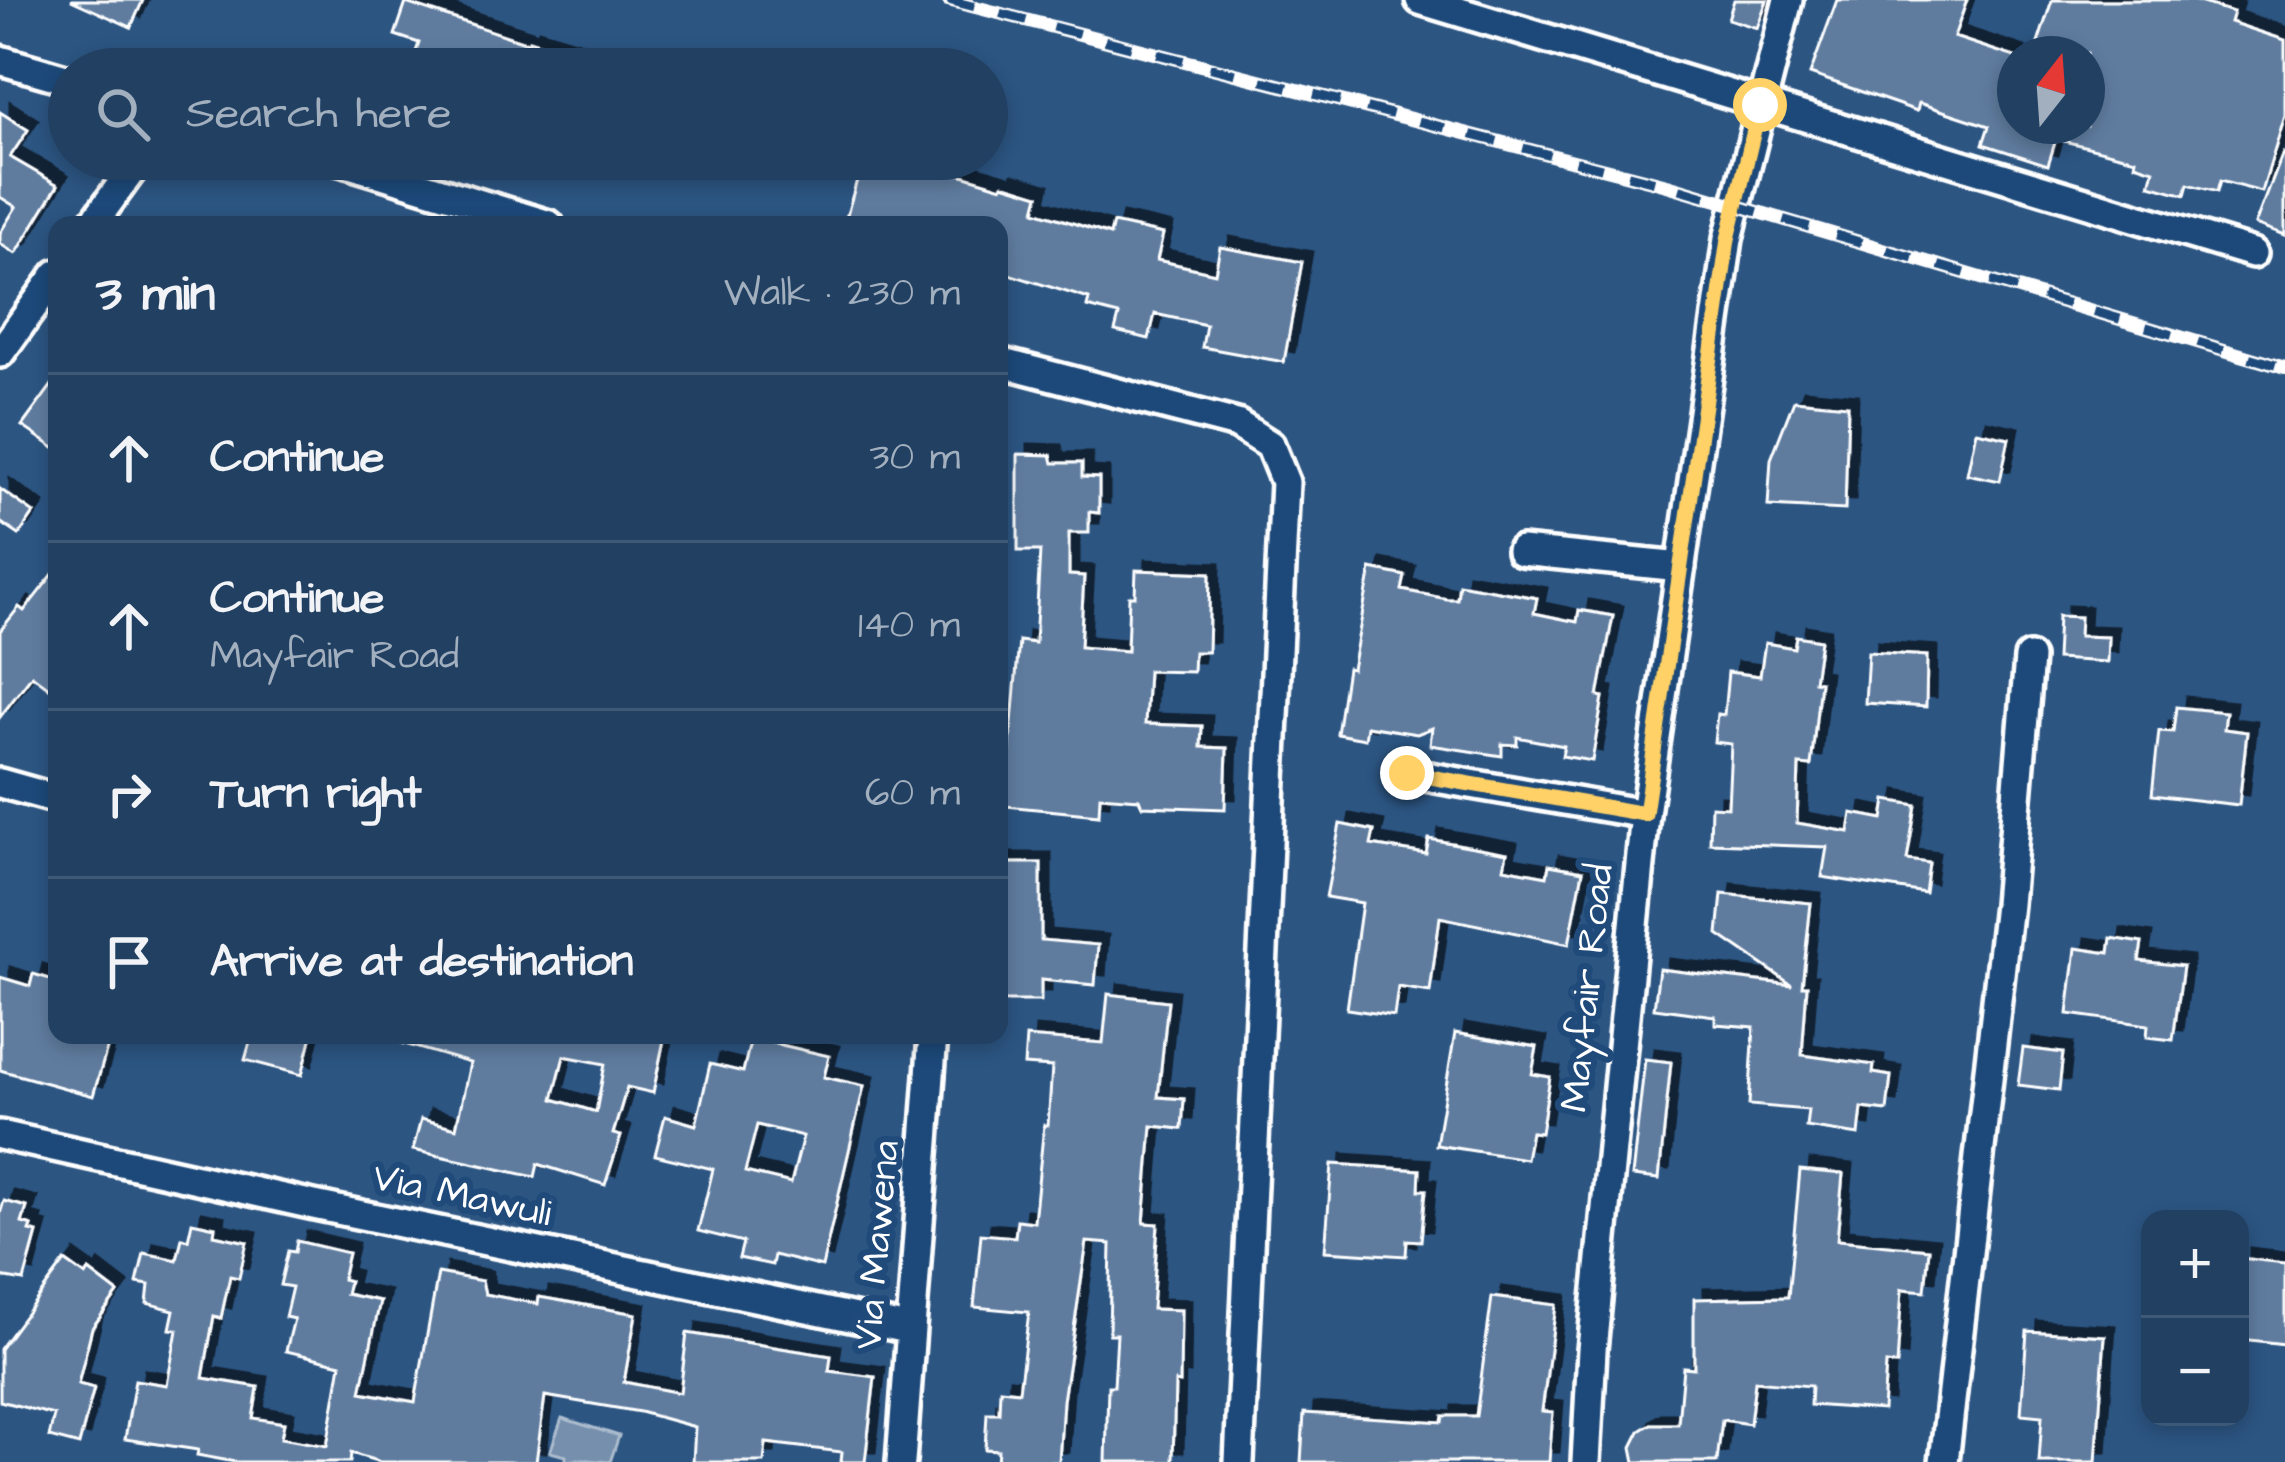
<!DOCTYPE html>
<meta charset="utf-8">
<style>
:root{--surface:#214062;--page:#294768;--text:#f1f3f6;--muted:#a2afbe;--line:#3e5977}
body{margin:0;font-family:"Architects Daughter",sans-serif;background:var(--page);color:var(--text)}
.controls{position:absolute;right:36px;bottom:36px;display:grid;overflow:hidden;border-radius:24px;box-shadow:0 6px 18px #0003}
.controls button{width:108px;height:108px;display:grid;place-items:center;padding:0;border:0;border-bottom:3px solid var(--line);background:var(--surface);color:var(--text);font:60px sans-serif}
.compass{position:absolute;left:1997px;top:36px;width:108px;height:108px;border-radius:50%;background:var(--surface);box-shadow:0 6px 18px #0003;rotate:17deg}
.stop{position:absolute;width:36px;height:36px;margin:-27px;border:9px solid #ffd166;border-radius:50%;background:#fff}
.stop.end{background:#ffd166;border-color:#fff;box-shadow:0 3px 12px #0008}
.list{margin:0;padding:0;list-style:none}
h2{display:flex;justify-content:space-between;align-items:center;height:156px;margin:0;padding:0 48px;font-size:51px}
h2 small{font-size:39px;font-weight:400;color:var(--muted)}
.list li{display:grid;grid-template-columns:78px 1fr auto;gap:36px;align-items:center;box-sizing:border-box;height:168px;padding:0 48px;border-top:3px solid var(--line)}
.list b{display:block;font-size:45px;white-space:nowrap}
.list p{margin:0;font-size:39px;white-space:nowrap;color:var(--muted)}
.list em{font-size:39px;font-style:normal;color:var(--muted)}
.icon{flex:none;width:66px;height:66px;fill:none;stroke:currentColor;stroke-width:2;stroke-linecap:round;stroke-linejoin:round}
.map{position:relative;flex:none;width:2285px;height:1462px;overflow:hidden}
.search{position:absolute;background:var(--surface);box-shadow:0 6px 18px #0003;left:48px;top:48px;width:960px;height:132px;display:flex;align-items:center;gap:30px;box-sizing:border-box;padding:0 42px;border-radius:66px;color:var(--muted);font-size:45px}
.panel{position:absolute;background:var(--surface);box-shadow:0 6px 18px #0003;left:48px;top:216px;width:960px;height:828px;border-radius:24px}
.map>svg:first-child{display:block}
</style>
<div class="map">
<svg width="2285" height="1462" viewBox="0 0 2285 1462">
<defs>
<filter id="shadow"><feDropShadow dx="10" dy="-10" stdDeviation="0" flood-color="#0009"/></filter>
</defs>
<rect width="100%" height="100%" fill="#2c5582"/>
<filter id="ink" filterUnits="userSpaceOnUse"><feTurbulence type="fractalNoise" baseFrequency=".00833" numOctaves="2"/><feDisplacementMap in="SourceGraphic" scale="24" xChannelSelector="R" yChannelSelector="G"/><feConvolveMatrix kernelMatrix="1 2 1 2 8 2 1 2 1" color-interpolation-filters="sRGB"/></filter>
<g filter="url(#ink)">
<path fill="#748fad" stroke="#acbcce" stroke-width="3" d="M562,1418l57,18 -9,26 -32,-3 -12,3v-6l-16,-4z"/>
<g fill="#5e7c9f" stroke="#fff" stroke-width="3" fill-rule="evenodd" filter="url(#shadow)">
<path d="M71,0h72l-12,27z"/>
<path d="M1734,0h33l-10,28 -29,-9z"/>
<path d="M1837,0h130l-13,37 61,20v69h72v-72h-15l-34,-11 14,-43h140l41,12 -3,10 55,18v76l-23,76 -42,-11 -3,11 -29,-8 -3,11 -35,-10 4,-15 -19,-6 1,-5 -80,-20 -8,26 -65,-21 6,-18 -70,-23 -2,8 -107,-37z"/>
<path d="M406,3l122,40 1,-3 77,23 -1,6h-195l9,-26 -24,-8z"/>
<path d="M0,112l28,18 -18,27 48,28 -42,69 -16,-10v-11l16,-26 -16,-10z"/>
<path d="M2283,153l2,1v81l-29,-11z"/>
<path d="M863,159h46l93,28 1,-3 36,11 -4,16 75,24 3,-12 50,11 -6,26 58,13 5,-26 82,15 -18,100 -82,-15 4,-22 -51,-11 -6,25 -34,-8 4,-16 -32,-8 2,-8 -90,-28v-46h-155z"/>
<path d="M57,378v72l-35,-24z"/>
<path d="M1794,400l54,5 -3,105 -77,-4 3,-47z"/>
<path d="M1976,431l33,7 -9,43 -33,-7z"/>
<path d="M1018,454l33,1 2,8h29v14l17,1v35l-10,-1v21h-20v42l15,1 -4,71 47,4 2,-55h6l1,-26 74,3 -2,79h-14l-1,20 -45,-1 -3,53 57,2 -1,21 26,1 -2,61 -83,-3 -3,-7 -39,-3 -1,19 -94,-9 14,-165 16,2 5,-92h-22z"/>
<path d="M0,489l34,24 -15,22 -19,-13z"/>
<path d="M57,569v125l-25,-19 -32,42v-86l19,-24 5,4z"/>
<path d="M1371,569l34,7 -3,14 45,9h10l2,-15 78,14 -3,15 43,9 2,-12 34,6 -15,80 5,1 -11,64 -30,-5 2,-10 -47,-9v8l-15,-1v12l-72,-11 2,-17 -15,6 -50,-8 -2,13 -28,-5 10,-66 5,1z"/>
<path d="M2058,616l22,1 -1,19 29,1 -1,25 -51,-3z"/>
<path d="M1796,636l24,4 -6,41 6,1 -9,84 -12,-1 -2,58 52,9 3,-19 31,6 3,-19 30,5 -9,55 22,3 -4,30 -103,-16 5,-30 -117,-4 1,-37 17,1 3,-63 -17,-2 3,-28 7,1 4,-43 32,4 5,-33 29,5z"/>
<path d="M1868,652l59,4 -1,51 -61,-4z"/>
<path d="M2176,707l50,5 -2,17 23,3 -8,73 -87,-10 7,-64 14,1z"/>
<path d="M1340,824l34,7 -3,14 55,9 3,-15 78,14 -3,15 43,8 2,-11 34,6 -14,73 -129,-27 -10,75 -32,-5 -4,29 -47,-7 15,-106 -36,-6z"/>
<path d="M999,863h42v77l57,5 -3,40 -54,-5v21h-42z"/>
<path d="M1722,894l89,9 -9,83h5l-5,69 72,10 -1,8 18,3 -4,35 -25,-3 -3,27 -53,-8 2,-17 -59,-5 5,-78 -39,-3v-8l-61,-8 5,-39 133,16 -74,-51z"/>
<path d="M2111,938l31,5 -3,18 44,5 -10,74 -26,-3 1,-12 -80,-11 8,-66 33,5z"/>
<path d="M33,974l24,7v54h54l-18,61 -93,-26v-93l30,9z"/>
<path d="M1108,994l60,7 -10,96 26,2 -2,30 -30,-3 -8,97 14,1 -6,85 29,1 -1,73 -5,-1 -2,80h-67l2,-76h6l3,-52h-8l2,-90 -24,-2 -24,159 -4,61h-62l1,-12 -13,-1 2,-36h12l1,-24 19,2 10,-79 -55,-5 7,-73 34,3 2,-17 17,2 10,-97h4l4,-58 -28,-2 2,-28 77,6z"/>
<path d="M1455,1033l82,14 -5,27 18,3 -9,56 -10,-1 -5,27 -90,-14z"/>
<path d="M252,1035h60l-10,40 -57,-15z"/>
<path d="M395,1035h270l-12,58 -26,-6 -14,47 8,2 -16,49 -67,-21 -3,13 -122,-27 8,-31 35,9 14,-65 -76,-22zM564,1056l41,8 -9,48 -43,-13z"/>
<path d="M751,1038l78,18 -5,21 40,9 -42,181 -48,-12 -2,10 -33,-7 4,-16 -45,-11 15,-62 -58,-14 10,-39 31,9 14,-61 33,8zM757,1125l46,11 -12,47 -46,-11z"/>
<path d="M2023,1048l40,5 -4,37 -41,-5z"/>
<path d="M1645,1059l26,3 -12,117 -27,-3z"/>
<path d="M1332,1164l88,6 -1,20h7l-5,51 -14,-1 -1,16 -81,-5z"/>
<path d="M1800,1170l43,4 -6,66 92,9 -4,42 -23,-2 -5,76 -11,-1 -3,46 -73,-5 1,-19 -56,-5 -5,43 -28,-4 -5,42h-82l-3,-15 8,-16 11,-7h27l5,-57 11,1v-69l94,-2z"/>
<path d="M4,1201l23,6 -5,16 10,3 -2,5 7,2 -13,48 -24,-4v-63z"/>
<path d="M192,1222l23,5 -1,8 33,7 -8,36 -9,-2 -9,42 -7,-2 -11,62 55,9 -5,31 31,5 -3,15 46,8 14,-82 -55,-13 8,-32 -9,-2 7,-30 -12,-2 8,-34 7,1 2,-11 51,12 -6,26 7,2 -3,13 34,7 -19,91 54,10 23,-129 44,8 3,13 53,10 1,-7 97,17 -12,68 56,11 7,-60 144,23 -2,15 46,6 -10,85h-24l1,-10 -76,-9 -2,19h-71l2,-35 -55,-15 -95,-16 -9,66h-156l-29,-9 -1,9h-115l-38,-7 1,-5 -73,-11 10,-59 32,5 10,-55 -7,-1 4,-19 -27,-7 2,-18 -12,-2 7,-30 33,7 5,-22 6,2z"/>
<path d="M2240,1258l45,5v81l-45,-5z"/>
<path d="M65,1261l21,15 3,-5 29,22 -26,35 -14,56 16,4 -15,57 -30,-8 5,-22 -54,-14v-52z"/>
<path d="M1492,1297l64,8 -14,106 11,1 -4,50h-248l3,-49 138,9 1,-6h33z"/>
<path d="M2027,1331l78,5 -9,126h-57l3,-46 -21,-2z"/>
</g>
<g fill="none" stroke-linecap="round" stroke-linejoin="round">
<defs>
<g id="street">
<path d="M1420,0l833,253"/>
<path d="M0,60l69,20"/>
<path d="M334,159l215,66"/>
<path d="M92,225l48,-66"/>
<path d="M0,353l57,-79"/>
<path d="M999,362l238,62 33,21 15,37 -46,980"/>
<path d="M1521,551l160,16"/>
<path d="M1407,773l238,41"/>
<path d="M0,783l57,16"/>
<path d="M0,1135l314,70 594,124"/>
<path d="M901,1462l32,-427"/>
<path d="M1586,1462l6,-112 53,-536 83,-575 60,-239"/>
<path d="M1944,1462l64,-558 21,-246"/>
</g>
</defs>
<use href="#street" stroke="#fff" stroke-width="36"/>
<use href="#street" stroke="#1f4a7a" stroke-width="27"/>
<defs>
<path id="rail" d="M948,0l719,185 618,183"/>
</defs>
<use href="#rail" stroke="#fff" stroke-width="14"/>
<use href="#rail" stroke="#1f4a7a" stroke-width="9" stroke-dasharray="27" stroke-linecap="butt"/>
</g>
</g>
<g fill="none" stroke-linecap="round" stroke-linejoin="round" filter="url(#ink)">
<path stroke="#ffd166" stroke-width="15" d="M1407,773l238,41 83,-575 32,-134"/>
</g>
<g text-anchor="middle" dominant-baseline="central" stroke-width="12" stroke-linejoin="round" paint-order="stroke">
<g font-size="39" fill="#fff" stroke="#1f4a7a">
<text transform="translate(1588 988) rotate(-84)">Mayfair Road</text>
<text transform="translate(462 1196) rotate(12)">Via Mawuli</text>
<text transform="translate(878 1245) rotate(-85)">Via Mawena</text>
</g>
</g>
</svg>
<div class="controls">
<button>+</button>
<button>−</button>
</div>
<svg class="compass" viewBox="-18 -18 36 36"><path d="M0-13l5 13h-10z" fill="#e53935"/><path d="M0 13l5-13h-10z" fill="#a2afbe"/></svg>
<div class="stop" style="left:1760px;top:105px"></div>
<div class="stop end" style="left:1407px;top:773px"></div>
<div class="search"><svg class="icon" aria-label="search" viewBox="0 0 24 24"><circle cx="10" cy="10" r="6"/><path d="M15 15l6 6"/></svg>Search here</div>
<section class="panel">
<h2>3 min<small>Walk · 230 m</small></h2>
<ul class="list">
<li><svg class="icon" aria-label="ahead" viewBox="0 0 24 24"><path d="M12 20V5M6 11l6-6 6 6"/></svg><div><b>Continue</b></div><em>30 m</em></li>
<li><svg class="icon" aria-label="ahead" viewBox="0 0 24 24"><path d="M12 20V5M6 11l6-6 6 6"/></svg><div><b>Continue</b><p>Mayfair Road</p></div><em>140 m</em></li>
<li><svg class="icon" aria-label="right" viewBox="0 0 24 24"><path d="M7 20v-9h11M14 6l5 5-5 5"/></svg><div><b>Turn right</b></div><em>60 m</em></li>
<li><svg class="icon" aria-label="arrive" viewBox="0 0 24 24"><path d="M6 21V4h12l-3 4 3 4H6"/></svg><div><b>Arrive at destination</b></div></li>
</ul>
</section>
</div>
